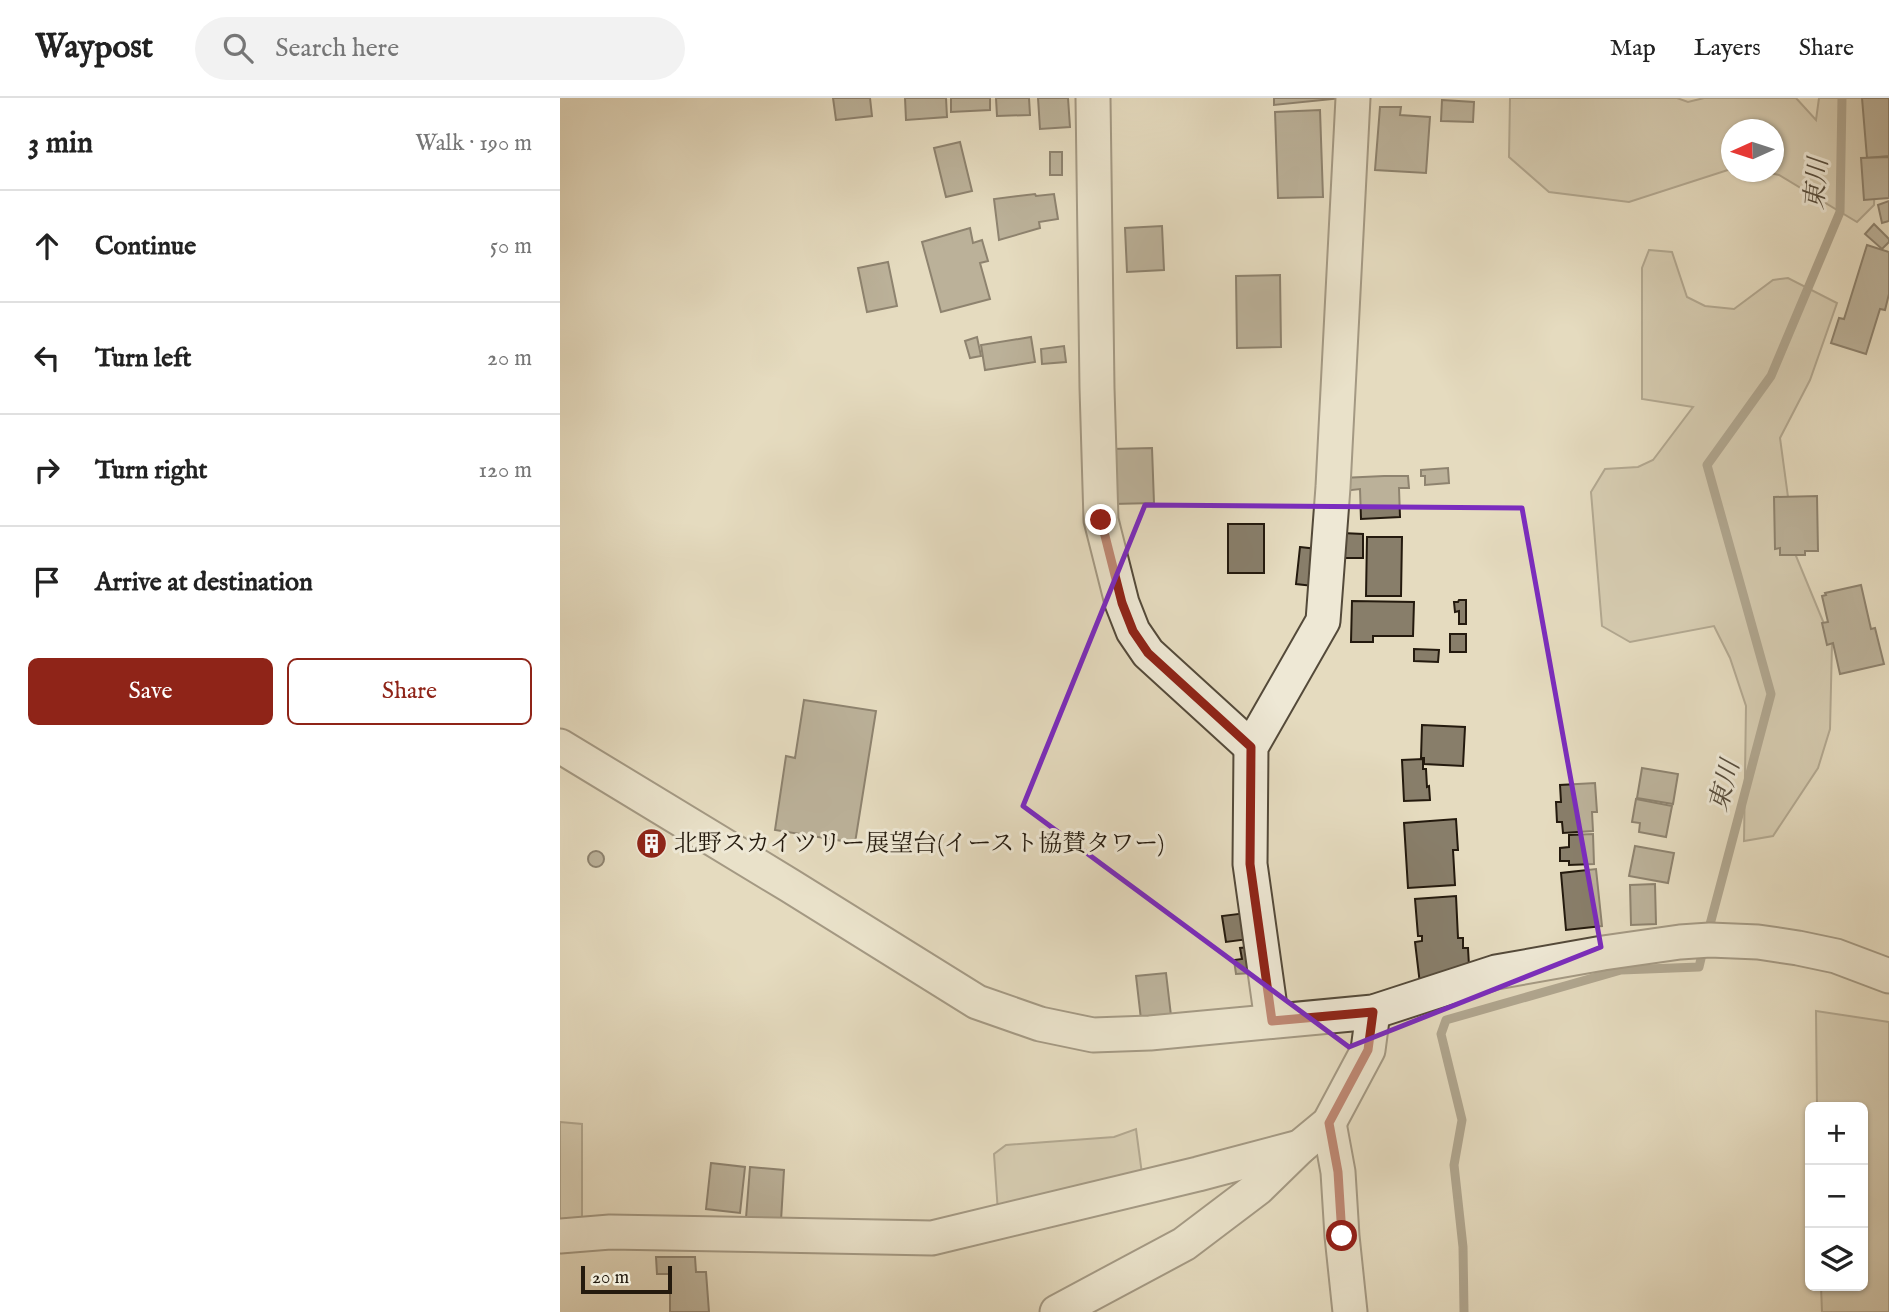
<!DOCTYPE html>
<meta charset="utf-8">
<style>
:root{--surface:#fff;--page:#f2f2f2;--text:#222;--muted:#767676;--line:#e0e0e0;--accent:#8f2418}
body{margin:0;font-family:"IM FELL English","Noto Serif JP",serif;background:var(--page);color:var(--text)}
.controls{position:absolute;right:21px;bottom:21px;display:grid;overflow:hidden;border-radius:10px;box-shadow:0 2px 5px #0004}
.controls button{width:63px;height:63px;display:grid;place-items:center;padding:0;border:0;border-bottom:2px solid var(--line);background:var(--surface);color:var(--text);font:35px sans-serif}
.compass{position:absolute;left:1161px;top:21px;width:63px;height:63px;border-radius:50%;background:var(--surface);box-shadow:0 2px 5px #0004;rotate:267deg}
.scale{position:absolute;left:21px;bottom:18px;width:91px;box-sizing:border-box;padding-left:7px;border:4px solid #241a0e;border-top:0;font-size:19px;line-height:24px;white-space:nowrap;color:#241a0e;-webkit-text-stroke:5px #eee8d5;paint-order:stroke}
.stop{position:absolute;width:21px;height:21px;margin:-16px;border:5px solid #8f2418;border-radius:50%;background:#fff}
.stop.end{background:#8f2418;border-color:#fff;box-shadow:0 2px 7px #0008}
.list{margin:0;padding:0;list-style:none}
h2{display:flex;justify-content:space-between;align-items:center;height:91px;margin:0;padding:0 28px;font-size:30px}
h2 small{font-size:23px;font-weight:400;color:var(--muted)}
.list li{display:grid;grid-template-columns:46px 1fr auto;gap:21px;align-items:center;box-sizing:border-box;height:112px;padding:0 28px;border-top:2px solid var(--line)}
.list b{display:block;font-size:26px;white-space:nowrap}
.list em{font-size:23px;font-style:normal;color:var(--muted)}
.actions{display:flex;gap:14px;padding:21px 28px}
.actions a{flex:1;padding:16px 0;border:2px solid var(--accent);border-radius:10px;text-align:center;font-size:24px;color:var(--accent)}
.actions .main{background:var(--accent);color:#fff}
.icon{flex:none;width:38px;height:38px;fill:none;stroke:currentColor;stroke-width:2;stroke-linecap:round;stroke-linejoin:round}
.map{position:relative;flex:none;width:1329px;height:1214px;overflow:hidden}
header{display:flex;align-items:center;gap:42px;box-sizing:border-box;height:98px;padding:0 35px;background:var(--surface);border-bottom:2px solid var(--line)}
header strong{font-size:33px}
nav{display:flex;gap:38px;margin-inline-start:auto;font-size:24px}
.search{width:490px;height:63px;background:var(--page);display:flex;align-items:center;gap:18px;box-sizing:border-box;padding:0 24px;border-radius:38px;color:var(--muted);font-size:26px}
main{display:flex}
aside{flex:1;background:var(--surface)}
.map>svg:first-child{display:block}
</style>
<header>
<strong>Waypost</strong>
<div class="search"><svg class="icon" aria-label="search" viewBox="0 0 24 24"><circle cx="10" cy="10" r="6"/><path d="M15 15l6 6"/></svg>Search here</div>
<nav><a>Map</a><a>Layers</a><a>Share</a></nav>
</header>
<main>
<aside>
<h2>3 min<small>Walk · 190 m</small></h2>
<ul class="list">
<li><svg class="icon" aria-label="ahead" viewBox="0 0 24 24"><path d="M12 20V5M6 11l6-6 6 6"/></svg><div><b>Continue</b></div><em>50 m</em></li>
<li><svg class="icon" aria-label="left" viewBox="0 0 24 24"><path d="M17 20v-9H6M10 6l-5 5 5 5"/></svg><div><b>Turn left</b></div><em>20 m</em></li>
<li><svg class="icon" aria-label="right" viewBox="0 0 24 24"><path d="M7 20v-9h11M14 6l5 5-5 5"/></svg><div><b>Turn right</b></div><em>120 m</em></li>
<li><svg class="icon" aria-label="arrive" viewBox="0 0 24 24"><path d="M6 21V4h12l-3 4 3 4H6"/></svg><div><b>Arrive at destination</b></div></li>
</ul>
<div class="actions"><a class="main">Save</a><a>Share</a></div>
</aside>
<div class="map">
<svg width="1329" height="1214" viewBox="0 0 1329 1214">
<rect width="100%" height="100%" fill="#e5dbbf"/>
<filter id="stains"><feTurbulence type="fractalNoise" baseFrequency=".00286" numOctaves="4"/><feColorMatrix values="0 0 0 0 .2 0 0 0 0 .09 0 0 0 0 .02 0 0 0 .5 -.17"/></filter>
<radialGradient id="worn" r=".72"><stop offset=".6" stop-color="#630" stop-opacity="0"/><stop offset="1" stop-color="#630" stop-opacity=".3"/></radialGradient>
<g fill="#c4baa1" stroke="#746a58" stroke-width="2">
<path d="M950,0h167l11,4 16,-4h92l20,22 3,-22h55c-4,36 2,71 0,107l-17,17 -78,-47 -14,-3h8v-42h-42v39l-102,33 -80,-10 -40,-35z"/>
<path d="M1089,152l23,2 15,45 18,9 29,3 39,-29 15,-2 49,25 -27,77 -30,58 16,118 36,87 -2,86 -12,39 -45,68 -29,5 2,-135 -16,-48 -16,-32 -84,16 -28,-16 -11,-134 14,-23 33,-2 15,-7 40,-53 -51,-8v-131z"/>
<path d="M1256,913l73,11v290h-67l-1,-26h42v-179h-46z"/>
<path d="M0,1024l22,2v96l-22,2z"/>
<path d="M576,1031l8,60 -145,38 -5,-73 12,-9 108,-8z"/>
</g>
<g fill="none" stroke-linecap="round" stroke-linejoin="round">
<g stroke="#706654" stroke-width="9">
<path d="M1148,834l63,-238 -64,-229 64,-89 69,-164 2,-114"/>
<path d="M904,1214l-1,-65 -9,-82 8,-45 -21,-86 5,-14 175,-50 78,-3 5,-21"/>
</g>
</g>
<g fill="#887e6a" stroke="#241a0e" stroke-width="2">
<path d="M273,0h37l2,18 -36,4z"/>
<path d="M345,0h41l1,19 -41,3z"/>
<path d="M391,0h39v12l-39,2z"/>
<path d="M436,0h33l1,17 -33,1z"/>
<path d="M478,0h30l2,29 -30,2z"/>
<path d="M714,0h68l-68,7z"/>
<path d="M1302,0h27v58l-22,2z"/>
<path d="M882,2l32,2 -1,20 -32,-1z"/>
<path d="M820,9h21l-1,8 30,2 -4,56 -51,-3z"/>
<path d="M760,12l3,87 -45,1 -3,-86z"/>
<path d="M400,44l12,49 -26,6 -12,-49z"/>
<rect x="490" y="54" width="12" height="23"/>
<path d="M1329,59v41l-25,2 -3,-42z"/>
<path d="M475,96l1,2 18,-2 4,25 -19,3 1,6 -41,12 -5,-41z"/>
<path d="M1329,103v20l-7,2 -4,-18z"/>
<path d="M1314,126l15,15v3l-7,7 -17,-15z"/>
<path d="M602,128l2,44 -37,2 -2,-44z"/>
<path d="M410,130l3,15 9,-3 6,21 -8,2 10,36 -49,13 -19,-70z"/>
<path d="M1307,147l22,7v42l-4,16 -5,-1 -14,45 -35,-11 8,-25 5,1z"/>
<path d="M328,164l9,44 -30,6 -9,-44z"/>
<path d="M720,177l1,72 -44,1 -1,-72z"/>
<path d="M417,239l4,19 -11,2 -5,-17z"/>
<path d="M471,239l4,25 -50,8 -4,-25z"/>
<path d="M504,248l2,16 -24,2 -1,-15z"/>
<path d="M592,350l2,55 -41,1 -2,-55z"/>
<path d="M888,370l1,15 -24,2v-9h-4v-6z"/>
<path d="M824,378h24l1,12h-10l1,29 -39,2 -1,-30 -17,2 -1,-13z"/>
<path d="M1257,398l1,55h-13v4h-25v-7l-5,1 -1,-52z"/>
<rect x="668" y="426" width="36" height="49"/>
<path d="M782,435l21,1v24h-21z"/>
<path d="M807,439h35l-1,59h-35z"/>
<path d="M740,449l17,2 -4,37 -17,-2z"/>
<path d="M1301,487l10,44 4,-1 9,36 -44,10 -7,-31 -6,2 -5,-22 6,-1 -6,-26 4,-1 -1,-2z"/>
<path d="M899,502h7v24h-7v-13l-4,1 -1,-10h4z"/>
<path d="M792,503l62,1 -1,34h-40v6h-22z"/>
<rect x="890" y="536" width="16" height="18"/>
<path d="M854,551l25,1 -1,12 -24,-1z"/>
<path d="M244,602l72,11 -21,132 -80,-13 11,-74 9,2z"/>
<path d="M862,627l43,2 -2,39 -39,-2v-6h-3z"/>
<path d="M863,661v10h3l1,18 2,-1 1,14 -26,1 -2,-41z"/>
<path d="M1082,670l36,6 -5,30 -36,-6z"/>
<path d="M1035,685l2,29h-5l1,19 -30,2 -1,-11h-5l-1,-20h5l-1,-17z"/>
<path d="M1076,701l36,7 -6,31 -27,-5 1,-9 -8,-1z"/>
<path d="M896,721l2,31h-5l2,35 -47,3 -4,-65z"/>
<path d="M88,734l16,11 -10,14 -15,-12z"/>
<path d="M1033,736l1,30 -25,1v-4h-9v-13l9,-1v-12z"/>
<path d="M1075,748l39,7 -6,30 -39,-7z"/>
<circle cx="36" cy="761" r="8"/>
<path d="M1036,771l6,57 -36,4 -5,-57z"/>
<path d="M1095,786l1,40 -25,1 -1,-40z"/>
<path d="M896,798l2,42h5v10h5l1,18 -49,18 -5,-42 7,-1v-5h-4l-3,-37z"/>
<path d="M686,815l3,26 -23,3 -4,-26z"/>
<path d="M690,849l2,26 -16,1 -2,-14 8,-1 -2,-11z"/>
<path d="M606,875l6,51 -30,4 -6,-52z"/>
<path d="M151,1065l34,4 -5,46 -34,-4z"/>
<path d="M190,1069l34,3 -3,51 -35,-3z"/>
<path d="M96,1159h39l1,15h10l3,40h-39v-38h-13z"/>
</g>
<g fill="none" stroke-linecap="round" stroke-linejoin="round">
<defs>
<g id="minor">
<path d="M533,0l4,290 4,132 21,83 11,28 15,22 103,94"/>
<path d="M0,648l229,139 188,117 63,22 53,11 57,-2 223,-21 123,-40 107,-19 77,-11 30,-2 48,2 40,6 38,8 53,20"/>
<path d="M712,923l-22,-157 1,-117 72,-126 10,-134 20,-389"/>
<path d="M769,1025l9,49 4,64 8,76"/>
<path d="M0,1138l50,-4 322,6 266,-64 102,-27"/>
<path d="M497,1214l127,-68 74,-56 42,-41 29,-24 39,-73 5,-38"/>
</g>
</defs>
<use href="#minor" stroke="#544a3a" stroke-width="37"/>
<use href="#minor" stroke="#eee8d5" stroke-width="33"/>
</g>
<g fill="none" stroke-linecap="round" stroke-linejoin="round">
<path stroke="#8f2418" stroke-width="9" d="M541,422l21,83 11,28 15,22 103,94 -1,117 22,157 101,-9 -5,38 -39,73 9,49 4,64"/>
</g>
<path d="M0 0H1329V1214H0ZM585,407l377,3 79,439 -252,100 -326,-241z" fill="#e5dbbf" fill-opacity=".55" fill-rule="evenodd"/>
<path fill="none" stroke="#7b2cbf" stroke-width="5" stroke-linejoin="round" d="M585,407l377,3 79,439 -252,100 -326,-241z"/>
<defs>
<symbol id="building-disc" viewBox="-11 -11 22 22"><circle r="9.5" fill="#8f2418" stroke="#eee8d5"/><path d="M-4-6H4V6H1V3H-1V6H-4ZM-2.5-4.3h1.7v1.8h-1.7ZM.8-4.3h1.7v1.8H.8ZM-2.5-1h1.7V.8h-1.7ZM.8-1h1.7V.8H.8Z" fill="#fff"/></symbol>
</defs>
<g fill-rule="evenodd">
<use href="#building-disc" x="74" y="728" width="35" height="35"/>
</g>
<g text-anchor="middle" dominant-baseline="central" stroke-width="6" stroke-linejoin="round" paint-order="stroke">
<g font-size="24" fill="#241a0e" stroke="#eee8d5" text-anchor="start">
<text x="114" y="746">北野スカイツリー展望台(イースト協賛タワー)</text>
</g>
<g font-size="26" font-style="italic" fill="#574d3d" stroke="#eee8d5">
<text transform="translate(1257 86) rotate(-85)">東川</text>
<text transform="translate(1165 688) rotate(-75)">東川</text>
</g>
</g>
<rect width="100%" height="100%" filter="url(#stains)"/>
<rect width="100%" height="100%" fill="url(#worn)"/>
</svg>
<div class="controls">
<button>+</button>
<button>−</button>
<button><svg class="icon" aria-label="layers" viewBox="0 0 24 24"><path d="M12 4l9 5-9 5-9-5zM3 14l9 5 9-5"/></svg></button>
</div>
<svg class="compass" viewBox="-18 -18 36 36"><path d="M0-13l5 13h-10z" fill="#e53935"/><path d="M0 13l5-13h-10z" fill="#767676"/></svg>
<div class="scale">20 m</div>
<div class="stop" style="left:782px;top:1138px"></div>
<div class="stop end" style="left:541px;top:422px"></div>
</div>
</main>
